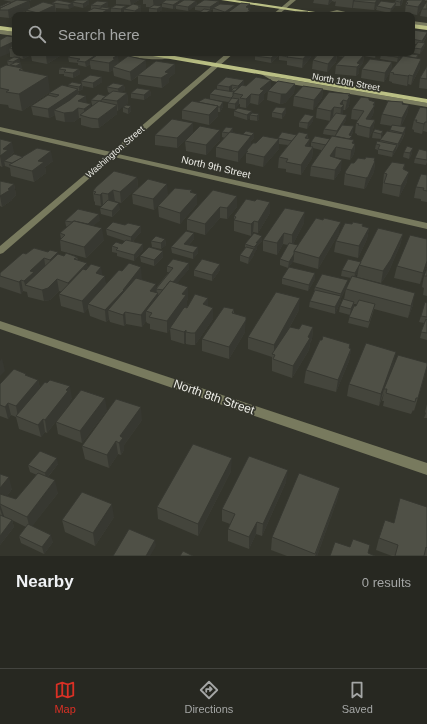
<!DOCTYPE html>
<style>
:root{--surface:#272821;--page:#2f302a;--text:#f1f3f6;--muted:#a4a6a5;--line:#43443f;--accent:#d93025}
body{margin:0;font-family:Helvetica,sans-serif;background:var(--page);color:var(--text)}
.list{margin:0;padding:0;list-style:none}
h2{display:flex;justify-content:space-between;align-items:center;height:52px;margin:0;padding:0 16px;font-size:17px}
h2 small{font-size:13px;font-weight:400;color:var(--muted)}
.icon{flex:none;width:22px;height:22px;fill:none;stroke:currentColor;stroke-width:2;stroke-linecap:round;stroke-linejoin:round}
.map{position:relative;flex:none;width:427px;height:556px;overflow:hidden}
.search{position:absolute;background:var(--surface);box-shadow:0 2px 6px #0003;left:12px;right:12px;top:12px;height:44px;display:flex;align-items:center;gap:10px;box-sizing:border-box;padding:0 14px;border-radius:8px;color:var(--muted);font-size:15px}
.sheet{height:112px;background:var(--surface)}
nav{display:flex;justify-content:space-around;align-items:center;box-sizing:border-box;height:56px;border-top:1px solid var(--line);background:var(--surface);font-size:11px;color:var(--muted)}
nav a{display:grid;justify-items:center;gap:2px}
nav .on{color:var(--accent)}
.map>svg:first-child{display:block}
</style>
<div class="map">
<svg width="427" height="556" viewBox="0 0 427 556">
<rect width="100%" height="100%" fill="#34352c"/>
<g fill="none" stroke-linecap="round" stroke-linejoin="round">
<g fill="#787a5e" fill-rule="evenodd">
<path d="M290,0h6l-18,15h-6z"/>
<path d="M337,10l21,5 -36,-1z"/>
<path d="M412,21l15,2v4l-15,-2z"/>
<path d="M0,30l15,2v4l-15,-2z"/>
<path d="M120,53c7,0 50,2 52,4 -8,5 -44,1 -52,-4z"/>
<path d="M227,53h7l-116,101 309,69v6l-313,-72 -111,96 -3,1v-8l107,-90 -107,-25v-4l111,25z"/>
<path d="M263,71l12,6 152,26v4l-154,-26 -12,-7v-2z"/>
<path d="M0,321l427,142v12l-427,-146z"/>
</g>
<g fill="#bbc085" fill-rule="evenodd">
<path d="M221,0h14l100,15h-14z"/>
<path d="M412,24l15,2v4l-15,-2z"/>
<path d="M0,26l15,2v4l-15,-2z"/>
<path d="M144,53h13l270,46v4l-280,-48z"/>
</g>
</g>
<g fill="#44453c" fill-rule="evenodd">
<path d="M3,0h13l-4,2z"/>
<path d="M16,0h16l-3,1 1,8 22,-5v-1h20l17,-3v4l-6,4 -9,-2 -5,3 -13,-1v5l-4,2h-25l-1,-4 -17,7 -9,-1v-11h1l10,-3z"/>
<path d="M116,0h23l-8,5 -15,-1z"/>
<path d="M143,0h47l6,1 1,4h38v2l15,-3v11h-28l-9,-2v-4l-2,1v4l-2,1h-9v-3l2,-1 -7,-1v-4l-7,5 -12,-2v-1l-3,1 -11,-2v-4l-4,2 4,5 -5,3 -8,-1v-4l1,-1h-4v-3h-3z"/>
<path d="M314,0h66v2h15v-1l8,-1 -1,4 -2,2h-5l-5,7 -14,-3 1,-3 -3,3 -21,-2v-1l-1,1 -17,-2 1,-5 -1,1 -3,-1 -4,4 -15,-2z"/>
<path d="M408,0h19v1h-2v3l-8,11 -12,-2 1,-11z"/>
<path d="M427,1v16l-7,-1 2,-7z"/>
<path d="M108,2v4l-2,1 4,1 1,4 -3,2v1h-35l12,-2 7,-4h-1v-4z"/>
<path d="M141,6v5l-5,4h-15l3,-2v-1l-3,1 -10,-1v-4h15z"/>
<path d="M412,32l15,4 -4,7h2l-1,5 -4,6 -6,-1v-5l3,-4h-5z"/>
<path d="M15,37v16h48v1l-16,10 -15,-3 -1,-6 -8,4 -3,-1v5l3,8 27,21 -28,19 -13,-3 -1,-3 -8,-1v-36l10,-2 -2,-1 -1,-4 7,-4h-4v-4l-7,-14z"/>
<path d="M255,53h57l-1,4 -9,11 -15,-3v-4l-8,-1v-4h-1l-7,7 -16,-3z"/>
<path d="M316,53h39l6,1v-1h17l-3,5 -11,-2 -1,7 -4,5v5l-3,3 -21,-2 1,-9 8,-8 -7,-1 -1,6 -9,10 -15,-3 1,-9 5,-7z"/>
<path d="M96,55v1l23,7 27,6 29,4 -6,5v4l-7,6 -24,-4v-8l-7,5 -17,-5 -1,-6 -4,2 -18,-3 -1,-5 -4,3 -8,-2v-2l-9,-1 -1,-5z"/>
<path d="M381,55l19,3 -3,4 -17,-3z"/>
<path d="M418,55l-1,3 3,10 -9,17 -3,-1 -1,2 -15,-3v-1l-3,-1 1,-9 -6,10 -23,-4 1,-9 30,-7 -1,9z"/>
<path d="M427,66v23l-8,-1 1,-10z"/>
<path d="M59,69h20l1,5 -7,4 -9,-2v-2h-5z"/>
<path d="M102,77v5l-9,6 -10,-2v3l-4,2h-1l1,3 8,9 4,1v3l3,-2h-2l-1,-5 15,-4 4,-3 -2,-1 -1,-5 17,-2 1,5 -4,2 6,1 1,10 -11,8v3l-18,14h-7l-11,-3v-7h-2l-5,4h-9l-9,-2 -1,-5 -6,3 -16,-3 -2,-9 18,-10v-3l20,-6 -1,-2 14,-1 -1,-3z"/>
<path d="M244,80v5l2,1 25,-6v8l24,-4 -1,9 -9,10 -5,1 -13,-4 1,-9 -4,3v5l-6,6 -8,-2 -4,5 -6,-1v-3h-1l-4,5 -7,-1v-6l-18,-3v-5l7,-5v-4z"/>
<path d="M323,89l-1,9 -9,12 -20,-4 1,-10z"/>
<path d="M150,90l1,5 -7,5 -13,-2v-5z"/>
<path d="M350,94l-1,12 -4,4h-2v4l3,6 -3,5 10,7 -2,4v3l3,1 -1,4h2l-1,10 -4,6 -15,-3 -1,1 7,12 -7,10 -24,-4 1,-10 11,-16h-1l-8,-2 -1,10 -11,17 -15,-3v-3l-8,-1 1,-11 9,-12 -9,-1v5l-16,18 -17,-4v-11l-8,10 -22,-5v-10l9,-9 -3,-1v-5l11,-4v5l10,2 3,-4 8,7 -3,3v5l5,-3 41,-8 11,-1v4l1,9h2v-5l19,-3 5,-3 -12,-2 1,-5 6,-8 -14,-3 1,-10z"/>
<path d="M369,98v2l6,2 -2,13 -3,4 5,1 -2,10 -4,8 -12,-3v-1l-2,-1 1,-10 2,-3 -7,-1 1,-10z"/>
<path d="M198,102h25v5l-3,5h-2v4l-9,9 -27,-6v-9z"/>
<path d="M403,104l6,1 -2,9 -6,12 4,7 -3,7 -10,17 -14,-3v-4l-3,-1 1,-5 4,-2v-2l9,-8 3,-6 -12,-2 2,-10z"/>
<path d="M131,106v5l-3,3 -5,-2v-5z"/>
<path d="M286,108v5l-4,6 -10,-2v-5z"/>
<path d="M427,108v24l-4,-1 -1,3 -8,-2v-2l-2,-1 2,-9z"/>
<path d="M234,111l25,3v5l-2,2 -7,-1v-2l-3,2 -13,-4z"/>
<path d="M313,121l-6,8 -8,-2v-5z"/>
<path d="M193,123v10l-16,15 -22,-3v-10z"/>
<path d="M220,130v10l-14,15 -20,-4 -1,-10z"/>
<path d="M383,131l-1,5 -1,3 -9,-1 1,-6z"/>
<path d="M0,139l14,13 -4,4v1h13l30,4 -8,6 1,6 -12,9 -23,-6 -1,-8 -5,-2v-1l-3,2 -2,-1z"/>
<path d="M427,151v11l-1,3 -12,-2 1,-5z"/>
<path d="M404,152l8,1 -3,6 -6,-2z"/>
<path d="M375,161l-1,11 -8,15 -2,2 -20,-4v-2l1,-11 9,-9z"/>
<path d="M405,164l-1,5 3,13 -8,15 -17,-4 2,-20z"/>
<path d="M427,175v27l-6,-1v-2l-7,-1 2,-11z"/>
<path d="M137,177l1,10 -17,16 -6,-2 -1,1 6,7 -8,8 -11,-3 -1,-6 4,-4h-1l-2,2 -6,-1v-3l-1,-1 -1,-10z"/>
<path d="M0,181l14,3 2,11 -4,4v1l-10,7 -2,-1z"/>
<path d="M192,190v2l5,12 -17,20 -21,-7 -1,-11z"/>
<path d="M213,190l24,17 -10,12 -7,-1 -15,17 -18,-5v-11z"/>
<path d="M132,194h36l-14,16 -21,-6z"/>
<path d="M255,201l15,1v11l-12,20 -5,-1 -2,4 -17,-5v-15z"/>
<path d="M100,220l-7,6 11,14 -18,18 -25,-7 -1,-11 1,-1 -1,-6 7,-6 -1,-1 -1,-5z"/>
<path d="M304,223l-11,21 5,1 41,-12 -21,36 -25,-7 1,-2 -6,8 -8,-3v-6l8,-14 -5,-1 -6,11 -14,-4v-11z"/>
<path d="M352,224h11v3l6,1 -2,11 -9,19 -24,-6 2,-11z"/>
<path d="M106,229l35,3 -8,9 10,9 -9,11 -17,-5v-3l-5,-1v-6l10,-2 3,-3 -18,-6z"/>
<path d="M194,233v6l-5,6 9,8 -5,6 -21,-6 -1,-6z"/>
<path d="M403,234l-3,11 -11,26 -8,12 -24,-6 1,-5 -3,5 58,28 -5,13 -34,-9 -6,19 -20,-5 2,-8 -11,-3 1,-6 4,-7 2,-10 5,-11 -10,-2 1,-6 19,-8zM354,304h3l-1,2 -3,1z"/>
<path d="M262,236v5l-5,5v3l-3,4v2l-6,9 -8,-3v-6l5,-7v-4z"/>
<path d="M165,239l1,6 -5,4 -9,-2 -1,-6z"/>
<path d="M427,239v26l-7,19 -26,-6 3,-12z"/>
<path d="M163,251v6l-9,9 -13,-4 -1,-6z"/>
<path d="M48,252h10v2l6,2 13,1 1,3 10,7 14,8 4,9 36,-5v1l14,4v4l13,-16h-2v-6l22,3 -12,14 11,15 -1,3 -1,6 22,-9v8l5,2v11l-18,26h-4l-5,-1v-2l-2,2 -13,-4 -1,-11 -3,4 -17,-4v-5l-3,-1 -1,-2 -4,6 -16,-3 -2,2 -14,-4 -1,-3 -3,3 -16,-6 -2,-8 -4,5 -23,-7 -2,-12 3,-2 -3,-1 -9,9 -6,1 -16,-4 -1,-5 -4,-1 -2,3 -21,-7v-14l26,-19z"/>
<path d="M427,268v28l-4,-1 1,-7 -2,-1 2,-11z"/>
<path d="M194,270h26l-8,11 -18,-5z"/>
<path d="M315,273v6l-7,12 -26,-7v-6z"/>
<path d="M347,286l-6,12 -1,5 -5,11 -26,-7 1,-6 4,-9 1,-5z"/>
<path d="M427,303v37l-7,-2 4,-15 -5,-1 2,-6z"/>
<path d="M234,309v4l11,19 -16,27 -27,-8v-12z"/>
<path d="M299,310l-12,22 12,-3 14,-2 -1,12 -2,4 -1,7 -17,28 -20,-7v-14l-24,-8v-12z"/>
<path d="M350,349h1l-2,12 -13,31 -32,-9 2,-13z"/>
<path d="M394,364l-5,13 36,-2 -11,36 -1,-1 -2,4 -28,-8 1,-5h-2l2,-8 -5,13 -32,-10 2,-12z"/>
<path d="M27,376l11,4 2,8 32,10 -2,3v2l-23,30 -2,-1 -4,5 -22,-8 -3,-12 -5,-2 -3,4 -8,-3v-32z"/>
<path d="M427,404v14h-3l2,-5 -1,-1z"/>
<path d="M107,410l-25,33 -24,-9 -2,-12z"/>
<path d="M142,420l-18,25v5l-3,5 -3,-1 -9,14 -24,-9 -3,-13z"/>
<path d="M58,464l-10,13 10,16 -26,33 21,16 -9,12 -23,-11 -2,-7 7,-9 -22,-11 8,4 2,7 -14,18v-71l12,15 -5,7 9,3 21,-24 -7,-3 -2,-7z"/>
<path d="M231,471l-33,65 -40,-17 -1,-12z"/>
<path d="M286,482l-24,54 -6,-2 -7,15 -21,-8v-12l2,-5 -8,-3v-12z"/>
<path d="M340,488l-3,12 -20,56h-30l-16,-6 1,-13z"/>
<path d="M427,507v49h-35l-16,-6 3,-12z"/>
<path d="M114,517l-19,29 -30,-14 -3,-12z"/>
</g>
<g fill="#373831">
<path d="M24,0h8l-3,1 1,8 -14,6h-1v1l-6,2 -1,-8 17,-7z"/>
<path d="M89,0v4l-6,4v-4z"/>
<path d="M130,0h9l-8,5z"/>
<path d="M153,0h15l-6,3 -8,5z"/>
<path d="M181,0h3l-8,5v3l-3,1v-4z"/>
<path d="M329,0h3v1l-4,4z"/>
<path d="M353,0h5l-4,1 -1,6 -1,1z"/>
<path d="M377,0h3v3l-3,3 -3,4 1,-7z"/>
<path d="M403,0l-1,4 -2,2v-4z"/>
<path d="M423,0h2v4l-8,11 1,-8z"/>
<path d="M196,1l1,4 -9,6v-4z"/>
<path d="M219,1v4l-8,5v4l-2,1h-3v-2l4,-3v-3z"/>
<path d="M108,2v4l-7,4v-4z"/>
<path d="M73,3l1,4 -5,2 -1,-4z"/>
<path d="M396,3l-1,4 -5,6 1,-4z"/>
<path d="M250,4v11h-6l2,-8z"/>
<path d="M55,5l1,8 -4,2h-14v-2z"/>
<path d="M235,5v4l-8,4v2h-2v-3z"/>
<path d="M126,6v4l-2,-1v3l-3,1v-4z"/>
<path d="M141,6v5l-6,4v-4l3,-4z"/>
<path d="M162,6v4l-5,3v-4z"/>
<path d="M110,8l1,4 -3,2v1h-10z"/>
<path d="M427,33v3l-6,9 1,-4z"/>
<path d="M15,41v8l-6,-1 1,5 -10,4v-9z"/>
<path d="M425,43l-1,5 -4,6 1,-5z"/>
<path d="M22,53h8l1,2 -8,4z"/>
<path d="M49,53h14v1l-16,10 -1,-9z"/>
<path d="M277,53h1l-1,4 -6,6v-5z"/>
<path d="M308,53h4l-1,4 -9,11 1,-9z"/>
<path d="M337,53l-1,9 -9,10 1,-8z"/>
<path d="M375,53h3l-3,5z"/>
<path d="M400,53v5l-3,4 1,-5z"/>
<path d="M96,55v4l-6,1v4l-4,3 -1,-5z"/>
<path d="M118,55l1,9 -6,3v3l-4,2v-9l4,-5z"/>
<path d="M364,55l-1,8 -4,5v5l-3,3 1,-13z"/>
<path d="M20,58v5l-6,3 -1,-4z"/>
<path d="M421,59l-1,9 -9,17 2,-9z"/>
<path d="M146,60v9l-15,12 -1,-9z"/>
<path d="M392,62l-1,9 -7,11 1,-9z"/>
<path d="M21,63l1,5 -5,3 -1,-5z"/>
<path d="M175,64v9l-6,5v4l-7,6 -1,-10 4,-6z"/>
<path d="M79,69l1,5 -7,4v-5z"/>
<path d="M409,75l-1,9 -1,2 1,-10z"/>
<path d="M48,76l2,16 -28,19 -3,-17z"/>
<path d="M102,77v5l-9,6v-5z"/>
<path d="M244,80v5l-6,5v-4z"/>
<path d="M271,80v9l-7,5v5l-6,6 2,-16z"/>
<path d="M82,84l1,5 -4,2v-4z"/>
<path d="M295,84l-1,9 -9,10 -5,1 1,-10z"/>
<path d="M124,85l1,5 -6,4 -1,-5z"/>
<path d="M232,85v5l-3,2v-5z"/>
<path d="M78,89l1,9 -25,12 1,5 -6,3 -1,-9z"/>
<path d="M323,89l-1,9 -9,12 1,-10z"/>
<path d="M150,90l1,5 -7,5v-5z"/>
<path d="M127,93l1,10 -10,8 -1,-10z"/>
<path d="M251,94l-1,9 -4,5v-9z"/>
<path d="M350,94l-1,12 -4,4 2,-9z"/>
<path d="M86,96l1,9 -9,-4z"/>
<path d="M239,99v5l-4,5v-5z"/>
<path d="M343,100v6l1,-1 -1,9 -3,4 1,-10 -1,-4z"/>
<path d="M223,102v5l-3,5v-5z"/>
<path d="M375,102l-2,13 -8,12 1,-8z"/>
<path d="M91,104l1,10 -7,3 -1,-8z"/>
<path d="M117,105v9l-18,14 -1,-9z"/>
<path d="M409,105l-2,9 -7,14 2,-10z"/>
<path d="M131,106v5l-3,3v-5z"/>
<path d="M218,106v10l-9,9v-10z"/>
<path d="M334,107l-1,9 -3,5 1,-10z"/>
<path d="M78,108l1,10 -5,4h-9l-1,-9z"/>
<path d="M286,108v5l-4,6v-5z"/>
<path d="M252,111v4h-2v3l-3,2v-5z"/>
<path d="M259,114v5l-2,2v-5z"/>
<path d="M347,115l-1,5 -10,17 1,-6z"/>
<path d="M314,116l-1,5 -6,8 1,-6z"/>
<path d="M375,120l-2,10 -4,8 1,-10z"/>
<path d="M425,122l-2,9 -1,3 2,-10z"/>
<path d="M193,123v10l-16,15v-10z"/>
<path d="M354,126l-1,6 -4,7 3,-3 -1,5 -5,8 3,-14z"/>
<path d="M406,127l-1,6 -3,5 1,-5z"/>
<path d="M233,128v5l-5,5 1,-5z"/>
<path d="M220,130v10l-14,15v-10z"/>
<path d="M383,131l-1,5 -1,3v-5z"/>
<path d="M254,133v5l-3,3v-5z"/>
<path d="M308,134l-1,8 3,-3 -1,10 -5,7 1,-18z"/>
<path d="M403,134l-1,6 -5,9 1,-5z"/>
<path d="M251,136v11l-13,15v-10z"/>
<path d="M279,139v10l-16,18 1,-10z"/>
<path d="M354,140l-1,8 2,-4 -1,10 -4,6 2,-17z"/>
<path d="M12,142l2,10 -4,4v4l-6,1 1,4 -3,2 -2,-11 3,-7z"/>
<path d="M397,145l-1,5 -4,7 1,-5z"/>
<path d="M313,147l-1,11 -11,17v-10z"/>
<path d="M336,147l-1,10 -7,10 2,-11z"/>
<path d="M413,148l-1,5 -3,6 1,-6z"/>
<path d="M51,151l2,10 -8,6 1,6 -12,9 -2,-11 6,-10z"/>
<path d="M375,158l-1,6 1,-3 -1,11 -8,15 -2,2 2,-11z"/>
<path d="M342,160l-1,10 -7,10 1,-10z"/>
<path d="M409,172l-2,10 -8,15 2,-11z"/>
<path d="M137,177l1,10 -17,16 -1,-11z"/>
<path d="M14,184l2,11 -4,4v1l-10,7 -2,-11z"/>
<path d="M167,184l1,10 -14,16 -1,-11z"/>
<path d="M113,190l2,11 -6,4 -1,-11z"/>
<path d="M192,190v9l5,-5v10l-17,20v-11l10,-21z"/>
<path d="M102,193l1,11 -2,2 -1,-11z"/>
<path d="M237,196v11l-10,12v-11z"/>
<path d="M270,202v11l-12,20v-11z"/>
<path d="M119,203l1,6 -8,8v-6z"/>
<path d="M220,207v11l-15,17v-11z"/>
<path d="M305,212l-1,11 -12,23v-11z"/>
<path d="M99,214l1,6 -13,12 -1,-6z"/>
<path d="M254,221l-1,11 -2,4v-12z"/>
<path d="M341,222l-2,11 -21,36 1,-11z"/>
<path d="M141,226v6l-10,11v-6z"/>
<path d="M102,228l2,12 -18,18 -2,-11z"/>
<path d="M369,228l-2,11 -9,19 1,-12z"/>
<path d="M194,233v6l-9,10 -1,-5z"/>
<path d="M284,233l-1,11 -6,11v-12z"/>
<path d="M403,234l-3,11 -11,26 -8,12 2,-12z"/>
<path d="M262,236v5l-5,5v3l-3,4v2l-6,9 1,-6 5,-9 2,-6z"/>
<path d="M165,239l1,6 -5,4v-6z"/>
<path d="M143,244v6l-9,11v-6z"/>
<path d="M198,247v6l-5,6v-6z"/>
<path d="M163,251v6l-9,9v-6z"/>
<path d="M58,252l2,12 -8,7 -2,-11z"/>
<path d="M294,254v6l-6,8 1,-6z"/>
<path d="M44,258l2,12 -21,15 -1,-4 6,-10z"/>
<path d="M427,261v4l-7,19 3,-11z"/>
<path d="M87,263l2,12 -19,19 -2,-11z"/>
<path d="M189,263v6l-23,28v-6z"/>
<path d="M220,264v6l-8,11v-6z"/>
<path d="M359,266l-1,6 -4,7 1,-6z"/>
<path d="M101,267l2,11 2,-2 1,11 -18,17v4l-4,5 -2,-12 14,-28z"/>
<path d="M141,267l1,12 -17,21 -17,10 1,9 -3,3 -1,-12z"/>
<path d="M315,273v6l-7,12 1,-6z"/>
<path d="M57,279l2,12 -9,9 -6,1 -2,-11z"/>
<path d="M21,280l2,11 -2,3 -2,-12z"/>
<path d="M348,280l-1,6 -6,12 -1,5 -5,11v-7l5,-9 1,-4z"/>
<path d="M156,284l1,11 1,-2 1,12 -13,6v10l-4,6 -1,-12 9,-24z"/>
<path d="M188,287v11l-1,3v6l-20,26v-12l15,-27z"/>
<path d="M415,293l-2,12 -5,13 3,-12z"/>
<path d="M208,298v12l-5,-6z"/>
<path d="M300,298l-1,12 -25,45v-10z"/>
<path d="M354,302l-1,6 -3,7 1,-6z"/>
<path d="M213,308v11l-18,26v-12z"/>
<path d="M125,312l1,12 -2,2 -1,-11z"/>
<path d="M246,317l-1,15 -16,27v-12z"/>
<path d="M313,327l-1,12 -2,4 -1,7 -17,28 1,-12z"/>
<path d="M186,330v12l-2,2v-12z"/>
<path d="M350,344l-1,10 2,-5 -2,12 -13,31 2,-12z"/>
<path d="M396,352l-2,12 -9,25h-1l-5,17 2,-12z"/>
<path d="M2,358l3,13 -5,5v-15z"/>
<path d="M427,366l-2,9 -11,36 4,-13z"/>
<path d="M38,380l3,12 -23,25 -2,-11z"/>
<path d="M70,386l2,12 -2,3v2l-23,30 -2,-13z"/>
<path d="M105,398l2,12 -25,33 -2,-12z"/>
<path d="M8,403l3,12 -3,4 -3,-12z"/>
<path d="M141,407l1,13 -18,25v5l-3,5 -2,-12 1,-7z"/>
<path d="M43,419l2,13 -4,5 -3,-12z"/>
<path d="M116,441l2,13 -9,14 -2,-13z"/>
<path d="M57,458l1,6 -12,15 -1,-6z"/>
<path d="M232,458l-1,13 -33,65v-12z"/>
<path d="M288,470l-2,12 -24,54 1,-12z"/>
<path d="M9,477l3,12 -11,15h-1v-16z"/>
<path d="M55,480l3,13 -28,36 -3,-12z"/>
<path d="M340,488l-3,12 -20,56h-2z"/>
<path d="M0,504l4,12 -1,2 -3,-9z"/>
<path d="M112,504l2,13 -19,29 -2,-13z"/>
<path d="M12,520l2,7 -14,18v-9z"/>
<path d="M257,522l-1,12 -7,15v-12z"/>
<path d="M51,535l2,7 -9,12 -2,-7z"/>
<path d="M155,540l1,6 -6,10h-4z"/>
</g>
<g fill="#4f5046" stroke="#373831">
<path d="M17,0l12,1 -21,9h-8v-2z"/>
<path d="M57,0l16,3 -5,2 -16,-2z"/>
<path d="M76,0h13l-6,4 -11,-2z"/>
<path d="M166,0h15l-8,5 -11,-2z"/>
<path d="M184,0h6l6,1 -8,6 -12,-2z"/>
<path d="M204,0h3l12,1 -9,6 -15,-1z"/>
<path d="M355,0h22l-2,3 -21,-2z"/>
<path d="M396,0h6l-2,2 -5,-1z"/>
<path d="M408,0h15l-5,7 -12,-2 2,-2 -2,-1z"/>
<path d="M97,1l11,1 -7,4 -10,-1z"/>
<path d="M381,1l15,2 -5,6 -14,-3z"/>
<path d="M427,1v8h-5z"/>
<path d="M9,2l2,1 -11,5v-2h1z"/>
<path d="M43,2l12,3 -17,8 -12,-3z"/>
<path d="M241,3l9,1 -4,3 5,1 -3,1 2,1 -6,5h-18l2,-2h-1z"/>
<path d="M133,4l8,2 -3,1h3l-6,4 -11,-2z"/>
<path d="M220,4l15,1 -10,7 -12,-4z"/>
<path d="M116,5l10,1 -5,3 -10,-1z"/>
<path d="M154,5l8,1 -5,3 -8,-1z"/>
<path d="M102,7l8,1 -3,2 -9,-1z"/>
<path d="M94,8l13,2 -9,5 -9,-2 -1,2h2h-9z"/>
<path d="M204,9l7,1 -5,3 -6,-1z"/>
<path d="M79,12l6,1 -4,2h-8z"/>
<path d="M165,12l16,3 -11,-2 -2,2h-8z"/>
<path d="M296,12h12l-1,1 2,1 -2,1h-14z"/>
<path d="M124,13l12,2h-15z"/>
<path d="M170,13l14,2h-16z"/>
<path d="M315,13l12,2h-13z"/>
<path d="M413,30l14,2v1l-5,8 -10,-2v-7z"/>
<path d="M7,36l8,1v4l-15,7v-8z"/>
<path d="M418,42l7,1 -4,6 -7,-1z"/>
<path d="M15,45v4l-6,-1z"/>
<path d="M36,53h13l-3,2z"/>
<path d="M75,53h8l13,2 -11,7 -8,-1 3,-2 -12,-2z"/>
<path d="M100,53h7l11,2 -5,3 2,1 -6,4 -19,-3z"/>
<path d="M255,53h22l-6,5 -16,-2 2,-2h-2z"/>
<path d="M282,53h9l-4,4h1l-9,-2z"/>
<path d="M291,53h17l-5,6 -16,-2z"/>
<path d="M319,53h18l-9,11 -15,-4z"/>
<path d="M347,53h8l9,2 -7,8 3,1 -3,3 -21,-2z"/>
<path d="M382,53h18l-2,4 -17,-2z"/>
<path d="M406,53l12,2 -2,3 -12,-2z"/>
<path d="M128,56l18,4 -16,12 -17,-5z"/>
<path d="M403,56l18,3 -8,17 -4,-1 -1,1 -15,-2 1,-1 -4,-1z"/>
<path d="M14,57l6,1 -7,4 -6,-1z"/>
<path d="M370,59l22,3 -7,11 -23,-4z"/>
<path d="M156,61l19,3 -10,8 4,1 -8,5 -23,-3z"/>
<path d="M16,62l5,1 -5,3 -6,-1z"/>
<path d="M6,65l16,3 -3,2 29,6 -29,18 -13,-2 3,-2 -9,-2v-20z"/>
<path d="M427,66v13l-7,-1z"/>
<path d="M62,67l17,2 -6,4 -9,-1 2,-2 -7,-1z"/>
<path d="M90,75l12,2 -9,6 -12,-2z"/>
<path d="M226,77l18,3 -6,6 -6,-1 -3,2 -12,-2z"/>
<path d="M256,77l15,3 -11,9 4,1 -5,5 -8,-1 -5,5 -6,-1 3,-3 -10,-2 9,-8 4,1z"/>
<path d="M278,81l17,3 -9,10h-5l-13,-3z"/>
<path d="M72,82l10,2 -3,3 -11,-2z"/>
<path d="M113,83l11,2 -6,4 -11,-2z"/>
<path d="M62,85l16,4 -30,20 -17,-3 17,-11 8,2 3,-2 -10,-2z"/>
<path d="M303,86l20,3 -9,11 -20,-4z"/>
<path d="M137,88l13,2 -6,5 -13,-2z"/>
<path d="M234,88h4l-3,3h-4z"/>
<path d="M215,89l19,3 -1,1v3l-2,2 -21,-4z"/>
<path d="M113,91l14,2 -10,8 -15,-2z"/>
<path d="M329,92l21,2 -2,2h2l-3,5 -4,-1 -3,4 4,1 -3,3 -7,-1 -3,4 -14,-3z"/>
<path d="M77,94l9,2 -8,5 13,3 -7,5 -6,-1 -5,4 -9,1 -10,-3 16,-10z"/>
<path d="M98,94l8,2 -4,3v1l-2,1 -9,-1z"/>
<path d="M361,97l8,1v2l6,2 -2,3h2l-9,14 9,1 -5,8 -12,-3 1,-1 -3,-1 8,-12 -12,-2z"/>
<path d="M205,98l18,4 -3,5h-2v-1l-20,-4z"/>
<path d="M232,98l7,1 -4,5 -7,-1z"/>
<path d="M99,101l18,4 -19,14 -8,-1 -10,-3z"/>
<path d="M192,101l26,5 -9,9 -27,-5z"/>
<path d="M388,101l15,1 -1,2 7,1 -7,13 -20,-4z"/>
<path d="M126,105l5,1 -3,3 -5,-2z"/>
<path d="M276,107l10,1 -4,6 -10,-2z"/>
<path d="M420,107l7,1v14h-2l-1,2 -8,-2 1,-2h-3z"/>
<path d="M238,108l14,3 -5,4 -13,-4z"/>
<path d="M252,113l7,1 -2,2 -7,-1z"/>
<path d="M336,113l11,2 -10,16 -13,-2z"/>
<path d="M305,114l9,2 -6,7 -9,-1z"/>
<path d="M172,119l21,4 -16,15 -22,-3z"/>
<path d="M342,125l12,1 -5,9 3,1 -3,3 -14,-3z"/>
<path d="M392,125l14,2 -3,6 -13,-3z"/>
<path d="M200,126l20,4 -14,15 -21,-4z"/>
<path d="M226,127l7,1 -4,5 -7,-1z"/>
<path d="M375,129l8,2 -2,3 -8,-2z"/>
<path d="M246,131l8,2 -3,3 -8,-2z"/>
<path d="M387,131l16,3 -5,10 -18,-4z"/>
<path d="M230,132l21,4 -13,16 -22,-5z"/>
<path d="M282,132l15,3 -5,6 -14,-3z"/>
<path d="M299,132l9,2 -3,4 5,1 -5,7 8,1 -12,18 -15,-3 2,-3 -9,-2z"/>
<path d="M263,136l16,3 -15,18 -18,-4 2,-2h-2l7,-8h3z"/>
<path d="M315,136l15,3 -4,6 -15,-3z"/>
<path d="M332,136l22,4 -2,3 3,1 -3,6 -16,-3 -6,9 12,4 -7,10 -24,-4z"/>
<path d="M0,139l12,3 -9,7 5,1 -8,6z"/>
<path d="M377,141l20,4 -4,7 -15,-3 2,-4 -4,-1z"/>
<path d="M407,146l6,2 -3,5 -6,-1z"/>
<path d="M37,148l14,3 -13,10 6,1 -12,9 -23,-6z"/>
<path d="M419,149l8,2v9l-12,-2z"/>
<path d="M14,154l9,3 -11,6 -8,-2z"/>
<path d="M366,157l9,1 -1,3h1l-7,16 -2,1 -20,-4 -1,-2 6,-9h3l4,-5 7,1z"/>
<path d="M392,162l13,2 -2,5 6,3 -8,14 -17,-3 3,-9 -3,-1z"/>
<path d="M114,171l23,6 -17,15 -7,-2 -5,4 -6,-1 -2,2 -6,-1 2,-2 -3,-1 3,-4z"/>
<path d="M421,174l6,1v16l-4,-1 1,-2 -8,-1z"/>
<path d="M148,179l19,5 -14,15 -21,-5z"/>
<path d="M0,181l14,3 -6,5 2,1 -10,6z"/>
<path d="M175,188l17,2 -2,2 7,2 -17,19 -22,-7z"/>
<path d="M213,190l24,6 -10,12 -7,-1 -15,17 -18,-5z"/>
<path d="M246,199l9,2 2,-2 13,3 -12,20 -4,-1 -3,3 -17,-4 2,-3 -2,-1z"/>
<path d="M108,200l11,3 -7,8 -12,-3z"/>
<path d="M285,208l20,4 -13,23 -8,-2 -7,10 -14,-3z"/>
<path d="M78,209l21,5 -11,10 -14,-3 -2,1 -7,-1z"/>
<path d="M316,218l7,2 1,-2 17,4 -22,36 -25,-7z"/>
<path d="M74,221l28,7 -18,19 -24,-7 5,-5 -5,-2z"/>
<path d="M113,222l12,3 3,-2 13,3 -10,11 -25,-8z"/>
<path d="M353,222l10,2 -1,2 7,2 -10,18 -23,-5 9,-18 7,1z"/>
<path d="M378,228l25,6 -12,25 -8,12 -24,-6z"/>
<path d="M186,231l8,2 -10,11 14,3 -5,6 -22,-6z"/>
<path d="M254,233l8,3 -6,7h2l-4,4 -9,-3z"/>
<path d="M410,235l17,4v22l-4,12 -26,-7z"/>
<path d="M156,236l9,3 -4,4 -10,-2z"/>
<path d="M126,240l17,4 -9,11 -18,-5 2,-2 -6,-2 4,-4 6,2z"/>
<path d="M289,243l9,2 -4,6v3l-5,8 -9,-3z"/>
<path d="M149,247l14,4 -9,9 -14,-4z"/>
<path d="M246,247l8,2 -5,9 -9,-3z"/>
<path d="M34,248l14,4 2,-2 8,2 -8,8 -6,-2 -14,13 4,1 -10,9 -3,-1 -2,2 -19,-6v-3l23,-20 3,1z"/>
<path d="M66,253l11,4 -3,2 13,4 -19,20 -11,-4 -9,9 -6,2 -17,-5 33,-31 6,2z"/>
<path d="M173,259l16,4 -16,19 -3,-1 -7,9 -7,-1 17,-21 -6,-2z"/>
<path d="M202,259l18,5 -8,11 -18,-5z"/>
<path d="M348,259l13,3 -6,11 -13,-3z"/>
<path d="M129,263l12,4 -18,23h1l-19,20 -17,-6 31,-34 3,1z"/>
<path d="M91,264l10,3 -5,6 9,3 -23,25 -23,-7 24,-25 3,1z"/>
<path d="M289,267l26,6 -6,12 -27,-7z"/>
<path d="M427,268v8h-3z"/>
<path d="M322,274l26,6 -7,14 -26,-7z"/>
<path d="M352,276l63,17 -4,13 -65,-17z"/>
<path d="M136,278l20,6 -6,7 8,2 -17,22 -16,-3 -2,3 -15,-5z"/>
<path d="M170,281l18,6 -6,7 4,1 -19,26 -18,-4 3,-4 -6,-2z"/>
<path d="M315,290l26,6 -6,11 -25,-6z"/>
<path d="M276,292l24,6 -26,47 -26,-8z"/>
<path d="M195,294l13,4 -5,6 10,4 -18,25h-4l-5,-1v-2l-2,2 -14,-4 13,-19 2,-2 2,1z"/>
<path d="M343,299l11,3 -3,7 -11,-3z"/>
<path d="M359,300l16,4 -6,18 -20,-5 5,-11h2z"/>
<path d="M425,302l2,1v14l-6,-1z"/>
<path d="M224,307l10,2 -2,4 14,4v3l-17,27 -27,-8z"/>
<path d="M426,319l1,1v13l-6,-1z"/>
<path d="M302,324l11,3 -5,10 2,1 -17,28 -20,-7 2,-4 -3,-1 18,-27 9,2z"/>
<path d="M323,336l27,8 -1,4 2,1 -13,31 -32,-10 14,-30h2z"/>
<path d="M366,343l30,9 -15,42 -32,-10z"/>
<path d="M398,355l29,8v3l-9,32h-2l-1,4 -29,-9 1,-4h-3z"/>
<path d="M14,369l12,5 -1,1 13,5 -22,26 -8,-3 -3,4 -5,-2v-21z"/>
<path d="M50,380l20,6 -4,4 2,1 -23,29 -2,-1 -5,6 -22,-9 29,-34 2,1z"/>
<path d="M81,390l24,8 -25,33 -24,-9z"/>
<path d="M116,399l25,8 -21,29 3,2 -4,5 -3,-2 -9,14 -25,-9z"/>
<path d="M193,444l39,14 -34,66 -41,-17z"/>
<path d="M40,451l17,7 -12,15 -17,-8z"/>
<path d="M249,456l39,14 -25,54 -6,-2 -8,15 -21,-8 7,-15 -13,-5z"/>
<path d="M38,473l17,7 -28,37 -27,-13v-10l16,5z"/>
<path d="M299,473l41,15 -25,66 -43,-17z"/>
<path d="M0,474l9,3 -9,11z"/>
<path d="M82,492l30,12 -19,29 -31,-13z"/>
<path d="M400,498l27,9v41l-1,-1 -2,9h-29l3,-11 -19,-7 6,-18 9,3z"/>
<path d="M0,515l12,5 -12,16z"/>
<path d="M28,524l23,11 -9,12 -23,-11z"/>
<path d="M129,529l26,11 -9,16h-33z"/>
<path d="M353,539l17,6 -2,8 7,3h-45l5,-14 15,5z"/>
<path d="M183,551l10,5h-13z"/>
</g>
<g text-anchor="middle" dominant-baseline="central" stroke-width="3.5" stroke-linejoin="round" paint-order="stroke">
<g font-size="9" fill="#ecece6" stroke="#34352c">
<text transform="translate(346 82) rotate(10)">North 10th Street</text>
<text transform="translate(115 152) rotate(-41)">Washington Street</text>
</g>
<g font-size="10" fill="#ecece6" stroke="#34352c">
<text transform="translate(216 167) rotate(13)">North 9th Street</text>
</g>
<g font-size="12" fill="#ecece6" stroke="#34352c">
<text transform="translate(214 397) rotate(19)">North 8th Street</text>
</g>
</g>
</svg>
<div class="search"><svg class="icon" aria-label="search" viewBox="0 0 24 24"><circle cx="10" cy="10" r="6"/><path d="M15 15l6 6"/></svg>Search here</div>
</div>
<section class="sheet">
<h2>Nearby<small>0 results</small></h2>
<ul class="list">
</ul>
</section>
<nav>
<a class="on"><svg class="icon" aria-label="map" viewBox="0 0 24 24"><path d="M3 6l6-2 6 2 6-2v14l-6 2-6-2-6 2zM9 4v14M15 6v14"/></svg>Map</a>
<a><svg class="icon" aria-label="directions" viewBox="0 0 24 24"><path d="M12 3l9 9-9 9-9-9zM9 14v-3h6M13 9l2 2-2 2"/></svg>Directions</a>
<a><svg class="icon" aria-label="saved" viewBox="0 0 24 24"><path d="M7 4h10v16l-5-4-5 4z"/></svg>Saved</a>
</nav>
